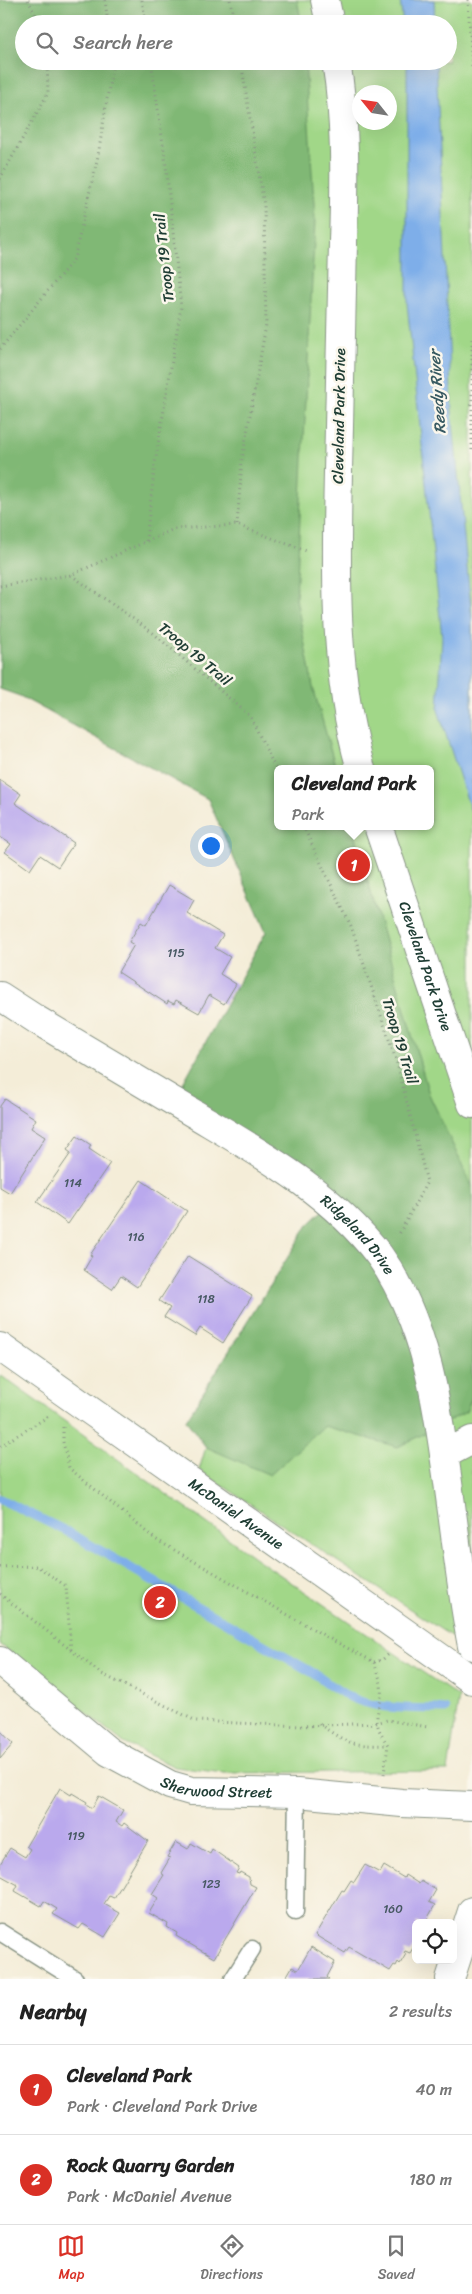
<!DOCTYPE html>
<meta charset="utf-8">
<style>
:root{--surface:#fff;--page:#f6f6f6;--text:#222;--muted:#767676;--line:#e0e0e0;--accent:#d93025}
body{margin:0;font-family:Sriracha,sans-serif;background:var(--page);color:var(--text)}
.controls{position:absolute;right:15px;bottom:15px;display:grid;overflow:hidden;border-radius:8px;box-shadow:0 5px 20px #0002}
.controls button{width:45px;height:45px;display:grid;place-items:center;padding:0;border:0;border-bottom:1px solid var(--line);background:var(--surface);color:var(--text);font:25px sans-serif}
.compass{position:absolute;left:352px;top:85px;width:45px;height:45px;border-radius:50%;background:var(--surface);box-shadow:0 5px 20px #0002;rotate:300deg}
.you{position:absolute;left:210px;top:845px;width:18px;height:18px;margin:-12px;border:4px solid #fff;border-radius:50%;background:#1a73e8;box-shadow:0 0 0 8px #1a73e833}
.badge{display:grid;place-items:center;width:32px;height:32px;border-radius:50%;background:var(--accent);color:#fff;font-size:16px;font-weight:700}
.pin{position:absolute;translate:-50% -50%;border:2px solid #fff;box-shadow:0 1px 5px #0006}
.popup{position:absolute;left:274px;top:765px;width:160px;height:65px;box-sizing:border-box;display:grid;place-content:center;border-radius:8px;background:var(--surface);filter:drop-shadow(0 1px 4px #0005);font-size:16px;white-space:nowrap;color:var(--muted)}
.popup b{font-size:19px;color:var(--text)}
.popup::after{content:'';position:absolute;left:50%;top:100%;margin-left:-10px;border:10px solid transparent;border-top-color:var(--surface)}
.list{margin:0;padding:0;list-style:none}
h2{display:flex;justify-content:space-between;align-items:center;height:65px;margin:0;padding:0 20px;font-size:21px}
h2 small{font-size:16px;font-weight:400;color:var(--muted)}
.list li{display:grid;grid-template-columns:32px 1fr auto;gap:15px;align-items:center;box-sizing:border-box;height:90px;padding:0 20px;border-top:1px solid var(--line)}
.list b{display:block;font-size:19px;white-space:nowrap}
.list p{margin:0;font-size:16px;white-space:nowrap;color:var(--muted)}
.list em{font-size:16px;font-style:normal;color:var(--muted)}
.icon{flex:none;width:28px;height:28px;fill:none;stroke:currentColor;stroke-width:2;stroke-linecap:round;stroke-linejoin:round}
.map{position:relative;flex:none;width:472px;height:1979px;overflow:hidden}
.search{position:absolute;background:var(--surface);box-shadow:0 5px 20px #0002;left:15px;right:15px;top:15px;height:55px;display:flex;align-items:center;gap:12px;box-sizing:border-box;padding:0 18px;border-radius:28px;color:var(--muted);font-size:19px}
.sheet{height:245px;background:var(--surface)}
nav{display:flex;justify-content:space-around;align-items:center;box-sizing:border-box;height:70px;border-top:1px solid var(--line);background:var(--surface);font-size:14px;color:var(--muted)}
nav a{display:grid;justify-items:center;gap:2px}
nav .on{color:var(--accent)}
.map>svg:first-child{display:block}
</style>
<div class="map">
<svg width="472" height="1979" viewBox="0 0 472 1979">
<rect width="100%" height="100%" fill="#fbf7ec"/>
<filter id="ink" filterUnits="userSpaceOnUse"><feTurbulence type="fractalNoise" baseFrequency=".02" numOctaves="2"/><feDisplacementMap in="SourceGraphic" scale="10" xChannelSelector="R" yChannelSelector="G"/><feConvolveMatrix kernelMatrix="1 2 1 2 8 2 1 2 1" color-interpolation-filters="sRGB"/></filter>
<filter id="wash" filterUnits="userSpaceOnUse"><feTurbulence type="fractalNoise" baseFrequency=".0096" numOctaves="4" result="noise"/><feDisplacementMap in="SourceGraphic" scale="20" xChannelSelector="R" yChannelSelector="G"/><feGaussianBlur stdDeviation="1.12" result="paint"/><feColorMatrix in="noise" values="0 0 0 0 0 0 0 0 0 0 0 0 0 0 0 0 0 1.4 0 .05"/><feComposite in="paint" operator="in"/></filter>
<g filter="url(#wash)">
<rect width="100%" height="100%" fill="#f4edd8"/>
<g fill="#a1d788" stroke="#608a5e" fill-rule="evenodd">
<path d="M0,0h472v1650l-273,-180 7,-23 -20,-27 122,-195 32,-30 -164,-99 90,-164 -58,-133 -188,-103 -20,-7zM24,24h424v37h-424zM360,92h30v30h-30zM278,769h152v57h-152z"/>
<path d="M0,1375l257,184 202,138 -11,74 -224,2 -49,-6 -51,-24 -124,-99z"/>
</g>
<path fill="#80b874" stroke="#507a54" d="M0,0h297l5,24h-278v37h281l10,159 -19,378 17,89 23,82h-58v57h74l77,268 43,92v211l-6,15 -68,35 -74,-21 -54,49 -64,-28 -20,-27 122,-195 32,-30 -164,-99 90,-164 -58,-133 -188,-103 -20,-7z"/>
<g fill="#7eaee9" stroke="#4e768e">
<path d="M400,0h34l1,24h-32z"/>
<path d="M407,61h29l16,351 20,207v196l-34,-105 4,-73 -35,-334z"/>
</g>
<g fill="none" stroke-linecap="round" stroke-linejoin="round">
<path stroke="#7eaee9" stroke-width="9" d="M0,1499l68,33 247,142c9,7 19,14 29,20 29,17 68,14 101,15"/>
</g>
<g id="blocks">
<g fill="#baa9ed">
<path d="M0,780l21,14 -6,9 59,40 -16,24 -18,-12 -10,15 -25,-18 6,-8 -11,-7z"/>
<path d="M169,885l25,15 -7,13 36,22 -8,13 15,9 -10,17 16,10 -12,20 -15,-9 -10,18 -23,-13 -2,4 -6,-3 -1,3 -49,-32 16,-27 -5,-3 12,-20 5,3z"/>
<path d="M5,1099l31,20 -5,9 14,9 -35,56 -10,-6v-81z"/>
<path d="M77,1136l14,9 -2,4 21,14 -42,61 -31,-22 34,-49 -4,-3z"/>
<path d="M141,1180l46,31 -50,76 -16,-11 -9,13 -28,-19 8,-14 -2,-1z"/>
<path d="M188,1256l64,40 -29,47 -23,-15 -5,8 -31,-19 6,-9 -11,-7z"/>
<path d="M0,1730l13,14 -13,15z"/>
<path d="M60,1788l11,7 1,-2 15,9 -1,2 6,4 7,-12 24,14 -7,12 6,4 2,-3 24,18 -34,57 -5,-2 -5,8 16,9 -15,24 -22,-13 -4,5 -26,-15 4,-5 -13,-8 -3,5 -26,-15 3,-6 -18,-10v-11l10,-16 15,9 5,-8 -4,-3z"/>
<path d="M176,1842l12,7 3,-6 19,11 2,-5 27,19 -3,5 3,1 1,-2 9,5 1,7 6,3 -42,71 -38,-22 1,-3 -10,-6 1,-3 -19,-11 9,-15 -6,-4 12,-19 -3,-2 9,-15 -3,-1z"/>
<path d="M365,1865l15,8 4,-7 20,12 1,-3 14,9 2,-3 15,9 -7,12 6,3 -10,18h-9v20l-6,10 -5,-2 -1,2 2,1 -6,10 -2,-2 -2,4 -2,-1 -4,6 -41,-24 -4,6 -30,-18 27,-45 2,1 7,-11 3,2z"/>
<path d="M311,1947l24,15 -8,15 2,2h-44l7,-12 6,3z"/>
</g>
</g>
</g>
<g filter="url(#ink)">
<use href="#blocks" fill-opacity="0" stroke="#8a9586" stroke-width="1"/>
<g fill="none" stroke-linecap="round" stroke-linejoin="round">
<defs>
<g id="service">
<path d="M295,1912l2,-119"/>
<path d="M0,1932l75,47"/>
<path d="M233,1979l19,-30"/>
</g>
<g id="minor">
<path d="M325,0l5,24"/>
<path d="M336,61c10,60 9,121 7,181 -1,77 -3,154 -5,230 -2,99 -5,201 23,297"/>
<path id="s1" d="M378,826l94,278"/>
<path id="s2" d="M0,996l37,24c52,31 104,62 156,93 67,40 138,79 186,142 26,36 44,86 53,129 18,87 23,175 40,262"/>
<path d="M444,1455l28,-15"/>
<path id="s3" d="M0,1661l109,91 61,33 21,6 106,2 105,10 70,3"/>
<path d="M450,1979l22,-68"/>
</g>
<g id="tertiary">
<path id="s4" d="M0,1347l472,333"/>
</g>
</defs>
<use href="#service" stroke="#8a9586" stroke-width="19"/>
<use href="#minor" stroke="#8a9586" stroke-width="30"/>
<use href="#tertiary" stroke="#8a9586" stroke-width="30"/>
<g stroke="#8a9586" stroke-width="3" stroke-dasharray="1 4" stroke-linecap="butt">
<path d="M28,0l12,24"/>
<path d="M105,0l3,24"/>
<path d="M142,0l4,24"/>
<path d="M230,0l5,24"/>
<path d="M468,0l4,67"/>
<path d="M0,179l48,-86 -1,-32"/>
<path d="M472,339v114"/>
<path d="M0,349l74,-90 24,-103 15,-95"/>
<path d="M237,525l5,-65 24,-135 -2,-120 -23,-144"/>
<path d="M146,541l9,-78 26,-156 -16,-150 -14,-96"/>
<path d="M71,575l82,58 97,83 28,58"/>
<path d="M0,586l71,-11 103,-46 63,-4 72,27"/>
<path d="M303,826l48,100 46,137 30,119 -29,54"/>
<path d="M63,1427v15l6,26 86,71 179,102 40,21c2,7 6,15 7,23 3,28 -15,29 7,60l-4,29"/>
<path d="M0,1446l49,-30"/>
<path d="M0,1567l37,-1 29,20 5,64"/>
<path d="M0,1594l100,79 96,48 106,5 74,-3 11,-3 41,7"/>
<path d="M374,1662l8,-2 7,-6"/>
<path d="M319,1724c29,20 33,22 68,21"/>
</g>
<use href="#service" stroke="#fff" stroke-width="16"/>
<use href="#minor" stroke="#fff" stroke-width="28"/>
<use href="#tertiary" stroke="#fff" stroke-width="28"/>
</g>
</g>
<g text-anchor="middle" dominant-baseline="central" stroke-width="5" stroke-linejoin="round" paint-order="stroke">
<g font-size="12" fill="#465862">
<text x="176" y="953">115</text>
<text x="73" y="1183">114</text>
<text x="136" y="1237">116</text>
<text x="206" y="1299">118</text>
<text x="76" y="1836">119</text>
<text x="211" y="1884">123</text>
<text x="393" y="1909">160</text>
</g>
<g font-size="15" fill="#1f3d34" stroke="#fbf7ec">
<text transform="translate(164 258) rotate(-96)">Troop 19 Trail</text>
<text transform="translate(339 416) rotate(-89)">Cleveland Park Drive</text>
<text transform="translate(195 654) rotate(40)">Troop 19 Trail</text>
<text stroke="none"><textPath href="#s1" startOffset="148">Cleveland Park Drive</textPath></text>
<text transform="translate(400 1041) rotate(73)">Troop 19 Trail</text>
<text stroke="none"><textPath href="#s2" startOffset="432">Ridgeland Drive</textPath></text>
<text stroke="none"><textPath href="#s4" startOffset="289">McDaniel Avenue</textPath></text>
<text stroke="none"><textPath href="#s3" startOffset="258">Sherwood Street</textPath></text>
</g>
<g font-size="16" font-style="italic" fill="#375961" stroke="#fbf7ec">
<text transform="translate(437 392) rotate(-94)">Reedy River</text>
</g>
</g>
</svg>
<div class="controls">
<button><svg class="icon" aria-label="locate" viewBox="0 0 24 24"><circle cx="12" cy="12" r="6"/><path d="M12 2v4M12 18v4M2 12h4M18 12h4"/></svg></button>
</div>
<svg class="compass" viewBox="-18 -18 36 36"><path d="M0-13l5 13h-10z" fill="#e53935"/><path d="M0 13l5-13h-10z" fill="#767676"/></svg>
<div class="you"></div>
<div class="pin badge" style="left:354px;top:865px">1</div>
<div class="popup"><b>Cleveland Park</b>Park</div>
<div class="pin badge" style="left:160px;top:1602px">2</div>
<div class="search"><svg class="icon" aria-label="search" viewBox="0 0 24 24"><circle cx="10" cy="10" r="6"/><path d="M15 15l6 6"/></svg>Search here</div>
</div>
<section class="sheet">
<h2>Nearby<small>2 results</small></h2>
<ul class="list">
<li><span class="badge">1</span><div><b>Cleveland Park</b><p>Park · Cleveland Park Drive</p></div><em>40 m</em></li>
<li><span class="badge">2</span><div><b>Rock Quarry Garden</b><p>Park · McDaniel Avenue</p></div><em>180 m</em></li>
</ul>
</section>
<nav>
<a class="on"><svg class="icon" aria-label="map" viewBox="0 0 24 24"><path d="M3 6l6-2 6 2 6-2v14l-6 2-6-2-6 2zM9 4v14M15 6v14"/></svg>Map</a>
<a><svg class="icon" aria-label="directions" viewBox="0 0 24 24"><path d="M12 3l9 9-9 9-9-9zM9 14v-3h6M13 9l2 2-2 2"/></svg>Directions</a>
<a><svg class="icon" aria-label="saved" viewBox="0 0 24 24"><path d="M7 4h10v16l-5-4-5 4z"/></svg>Saved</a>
</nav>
